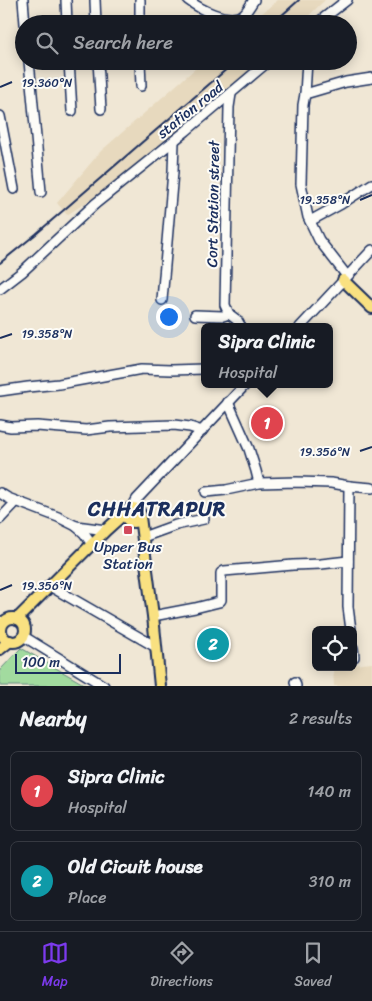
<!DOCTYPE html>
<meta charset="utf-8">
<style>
:root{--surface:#171b24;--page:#242831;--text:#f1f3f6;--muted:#9ea1a6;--line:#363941;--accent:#7c3aed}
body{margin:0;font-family:Sriracha,sans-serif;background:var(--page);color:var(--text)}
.controls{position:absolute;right:15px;bottom:15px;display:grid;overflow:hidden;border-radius:8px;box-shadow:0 2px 12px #0003}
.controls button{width:45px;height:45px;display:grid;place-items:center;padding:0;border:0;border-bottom:1px solid var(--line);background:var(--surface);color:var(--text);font:25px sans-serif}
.scale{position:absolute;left:15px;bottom:12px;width:106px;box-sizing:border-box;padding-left:5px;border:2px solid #1b2f5e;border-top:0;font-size:14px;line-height:18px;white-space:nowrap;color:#1b2f5e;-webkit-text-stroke:4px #fdfcf7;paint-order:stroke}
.you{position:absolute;left:168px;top:316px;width:18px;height:18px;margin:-12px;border:4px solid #fff;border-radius:50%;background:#1a73e8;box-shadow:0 0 0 8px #1a73e833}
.badge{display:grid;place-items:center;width:32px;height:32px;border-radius:50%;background:var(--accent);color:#fff;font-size:16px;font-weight:700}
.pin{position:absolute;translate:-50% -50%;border:2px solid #fff;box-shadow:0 1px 5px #0006}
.popup{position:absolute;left:201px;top:323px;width:132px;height:65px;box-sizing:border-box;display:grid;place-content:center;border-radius:8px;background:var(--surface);filter:drop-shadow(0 1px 4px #0005);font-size:16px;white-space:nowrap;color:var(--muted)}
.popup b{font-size:19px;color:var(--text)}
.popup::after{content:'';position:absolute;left:50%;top:100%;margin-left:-10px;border:10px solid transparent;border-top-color:var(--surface)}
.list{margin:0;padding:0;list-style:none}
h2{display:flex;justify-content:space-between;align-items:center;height:65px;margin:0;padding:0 20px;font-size:21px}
h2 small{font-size:16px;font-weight:400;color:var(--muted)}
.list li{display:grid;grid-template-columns:32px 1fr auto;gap:15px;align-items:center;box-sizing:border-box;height:80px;margin:0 10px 10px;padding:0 10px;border:1px solid var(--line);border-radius:8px}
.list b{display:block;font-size:19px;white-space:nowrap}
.list p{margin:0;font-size:16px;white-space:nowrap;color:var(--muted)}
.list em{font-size:16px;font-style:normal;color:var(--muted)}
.icon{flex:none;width:28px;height:28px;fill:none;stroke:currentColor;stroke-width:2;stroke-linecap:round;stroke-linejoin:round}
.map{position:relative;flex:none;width:372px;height:686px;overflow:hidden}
.search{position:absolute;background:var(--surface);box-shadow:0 2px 12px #0003;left:15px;right:15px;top:15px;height:55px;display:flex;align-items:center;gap:12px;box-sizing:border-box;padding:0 18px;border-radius:28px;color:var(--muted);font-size:19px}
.sheet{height:245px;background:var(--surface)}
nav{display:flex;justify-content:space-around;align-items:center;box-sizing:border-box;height:70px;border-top:1px solid var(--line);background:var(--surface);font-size:14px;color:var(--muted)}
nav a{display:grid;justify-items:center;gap:2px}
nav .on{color:var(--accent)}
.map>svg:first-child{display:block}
</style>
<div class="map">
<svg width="372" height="686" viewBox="0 0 372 686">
<rect width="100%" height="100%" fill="#f0e7d5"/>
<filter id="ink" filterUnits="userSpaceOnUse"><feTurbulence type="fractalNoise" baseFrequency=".02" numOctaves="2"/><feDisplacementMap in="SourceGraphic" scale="10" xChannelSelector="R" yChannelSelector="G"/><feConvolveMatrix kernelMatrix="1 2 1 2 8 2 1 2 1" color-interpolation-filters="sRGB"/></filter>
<g filter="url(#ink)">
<g fill="#e7d9be">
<path d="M278,0h47l-25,24h-51z"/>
<path d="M204,61h61l-143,118 -55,36 -10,-12 44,-52z"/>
<path d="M372,663v23h-38l-1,-19h20v-2z"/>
</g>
<path fill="#a2db9f" stroke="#5e857e" d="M21,648l66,38h-87v-16z"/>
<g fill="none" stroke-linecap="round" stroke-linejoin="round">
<defs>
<g id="minor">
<path d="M23,0l2,24"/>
<path d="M66,0l1,24"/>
<path d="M95,0l1,24"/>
<path d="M140,0v24"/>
<path d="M188,0c12,9 38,23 53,16 6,-3 9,-11 13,-16"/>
<path d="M316,24l31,-24"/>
<path d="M29,61l12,131"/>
<path d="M69,61l3,50"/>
<path d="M98,61l3,48"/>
<path d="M140,61l1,25"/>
<path d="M307,61l-2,33 -2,11 -2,79 7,33 11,23 28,36"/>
<path d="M231,94l-2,13 -4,198 4,9 8,6 4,7"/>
<path d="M305,94l41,-12 26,-4"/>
<path d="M0,116l14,73"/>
<path d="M310,221l31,-17 31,-20"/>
<path d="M0,289l22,-17 73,-68 91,-73 83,-70"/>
<path d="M162,300l11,-128 1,-31"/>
<path d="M195,315l28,1 6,-2"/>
<path d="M300,327l72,-77"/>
<path d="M0,391l28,-4 31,-3 83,-15 29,1 33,-1"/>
<path d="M228,402l21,47 7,22 3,12"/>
<path d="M0,425l11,2 26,-1 49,4 24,-3 64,-2 16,2 12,4"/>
<path d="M206,492l20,-2 33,-7 38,-1 34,1 18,3"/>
<path d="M0,493l8,5 50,19 18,9 8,7 8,11"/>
<path d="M132,508l5,-9 109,-115"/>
<path d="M0,519l16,-17"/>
<path d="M76,526l30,4"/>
<path d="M143,537l33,-12 28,-6"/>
<path d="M50,586l106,61"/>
<path d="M153,616l42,-8 24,-6 2,-2v-27l3,-2 69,-6 28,-1 27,-3"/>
<path d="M0,621l4,1"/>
<path d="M351,630l-3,-23 1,-121 23,2"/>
<path d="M23,636l81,50"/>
<path d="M353,648l1,9"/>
<path d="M295,682l1,4"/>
</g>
<g id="major">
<path d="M343,280l29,28"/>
<circle cx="133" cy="515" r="7"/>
<path d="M140,517l13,99 7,70"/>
<circle cx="13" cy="630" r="12"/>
<path d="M17,619l89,-89 20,-18"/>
<path d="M0,649l10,-8"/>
</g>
</defs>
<use href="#minor" stroke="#1b2f5e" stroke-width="12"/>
<use href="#major" stroke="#1b2f5e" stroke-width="14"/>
<use href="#minor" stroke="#fdfcf7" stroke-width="9"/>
<use href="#major" stroke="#f9e181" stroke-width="10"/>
<g stroke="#1b2f5e" stroke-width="2">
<path d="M272,24l27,-24"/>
<path d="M0,263l36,-29 200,-173"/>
</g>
</g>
</g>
<path fill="none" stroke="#1b2f5e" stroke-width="2" d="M0,87l12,-5M360,200l12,-5M0,338l12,-4M360,451l12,-4M0,590l12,-5"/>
<rect fill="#d1495b" stroke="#fdfcf7" stroke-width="2" x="123" y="525" width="10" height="10" rx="2.5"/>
<g text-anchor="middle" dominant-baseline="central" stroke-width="4" stroke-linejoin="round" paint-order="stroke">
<g font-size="15" fill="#1b2f5e" stroke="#fdfcf7">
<text transform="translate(190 110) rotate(-39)">station road</text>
<text transform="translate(213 204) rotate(-89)">Cort Station street</text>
</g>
<g font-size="15" fill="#1b2f5e" stroke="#fdfcf7">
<text x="128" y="547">Upper Bus<tspan x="128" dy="17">Station</tspan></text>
</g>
<g font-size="20" font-weight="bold" letter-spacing="1" fill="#1b2f5e" stroke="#fdfcf7">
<text x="157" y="509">CHHATRAPUR</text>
</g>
</g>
<g font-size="12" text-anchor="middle" fill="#1b2f5e" stroke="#fdfcf7" stroke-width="4" stroke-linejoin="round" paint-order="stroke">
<text x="47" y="87">19.360°N</text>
<text x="325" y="204">19.358°N</text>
<text x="47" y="338">19.358°N</text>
<text x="325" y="456">19.356°N</text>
<text x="47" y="590">19.356°N</text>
</g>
</svg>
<div class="controls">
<button><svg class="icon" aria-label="locate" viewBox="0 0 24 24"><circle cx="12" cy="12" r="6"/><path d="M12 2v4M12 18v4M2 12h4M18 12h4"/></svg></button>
</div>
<div class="scale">100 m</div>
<div class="you"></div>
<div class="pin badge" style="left:267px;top:423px;background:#e0444e">1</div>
<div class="popup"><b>Sipra Clinic</b>Hospital</div>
<div class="pin badge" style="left:213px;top:644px;background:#0f9aa8">2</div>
<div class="search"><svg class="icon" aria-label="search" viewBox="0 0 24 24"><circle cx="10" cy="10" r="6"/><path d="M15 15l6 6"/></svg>Search here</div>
</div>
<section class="sheet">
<h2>Nearby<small>2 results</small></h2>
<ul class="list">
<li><span class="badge" style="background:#e0444e">1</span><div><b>Sipra Clinic</b><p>Hospital</p></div><em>140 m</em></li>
<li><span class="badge" style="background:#0f9aa8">2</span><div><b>Old Cicuit house</b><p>Place</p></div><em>310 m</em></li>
</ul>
</section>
<nav>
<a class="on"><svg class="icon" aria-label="map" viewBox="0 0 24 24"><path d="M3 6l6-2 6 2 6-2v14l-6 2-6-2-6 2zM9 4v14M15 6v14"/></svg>Map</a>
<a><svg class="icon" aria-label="directions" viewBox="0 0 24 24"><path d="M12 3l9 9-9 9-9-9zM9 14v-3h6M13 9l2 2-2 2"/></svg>Directions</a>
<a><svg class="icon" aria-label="saved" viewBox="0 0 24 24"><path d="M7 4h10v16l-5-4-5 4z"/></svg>Saved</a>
</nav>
